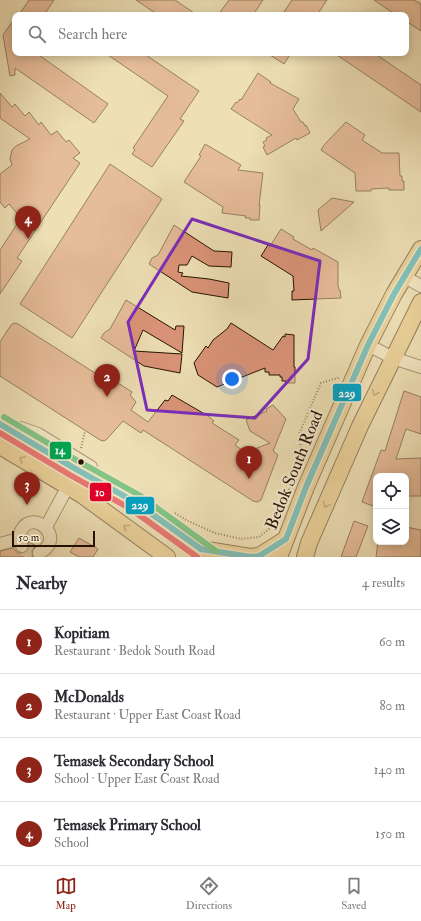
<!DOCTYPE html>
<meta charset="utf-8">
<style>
:root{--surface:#fff;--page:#f7f7f7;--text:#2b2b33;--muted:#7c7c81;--line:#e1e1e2;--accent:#8f2418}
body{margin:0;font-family:"IM FELL Double Pica",serif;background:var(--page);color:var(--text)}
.controls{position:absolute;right:12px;bottom:12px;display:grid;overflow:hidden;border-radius:8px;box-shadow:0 2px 10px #0003}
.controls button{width:36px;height:36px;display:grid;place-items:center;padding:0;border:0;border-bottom:1px solid var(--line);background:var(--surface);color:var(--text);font:20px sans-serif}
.scale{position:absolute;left:12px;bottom:10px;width:83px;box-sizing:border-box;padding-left:4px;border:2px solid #251300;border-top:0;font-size:11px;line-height:14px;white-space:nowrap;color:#251300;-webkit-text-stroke:3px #f4eacf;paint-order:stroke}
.you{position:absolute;left:232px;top:379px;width:14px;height:14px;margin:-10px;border:3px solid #fff;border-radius:50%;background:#1a73e8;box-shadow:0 0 0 6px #1a73e833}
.badge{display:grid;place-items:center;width:26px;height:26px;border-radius:50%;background:var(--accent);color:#fff;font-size:13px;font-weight:700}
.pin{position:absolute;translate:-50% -33px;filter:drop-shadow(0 1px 2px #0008)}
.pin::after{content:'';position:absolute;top:21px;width:14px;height:12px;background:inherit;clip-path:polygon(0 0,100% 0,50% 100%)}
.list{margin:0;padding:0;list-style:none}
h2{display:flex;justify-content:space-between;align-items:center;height:52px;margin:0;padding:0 16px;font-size:17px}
h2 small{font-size:13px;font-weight:400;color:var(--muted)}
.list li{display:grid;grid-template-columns:26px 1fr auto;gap:12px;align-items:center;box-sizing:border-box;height:64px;padding:0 16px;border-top:1px solid var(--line)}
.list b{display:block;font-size:15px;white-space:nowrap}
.list p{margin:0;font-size:13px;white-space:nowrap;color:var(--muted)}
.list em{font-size:13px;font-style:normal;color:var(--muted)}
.icon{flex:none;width:22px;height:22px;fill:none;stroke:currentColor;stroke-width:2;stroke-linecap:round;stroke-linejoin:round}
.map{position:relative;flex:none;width:421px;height:557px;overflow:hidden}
.search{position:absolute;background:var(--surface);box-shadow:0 2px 10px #0003;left:12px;right:12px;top:12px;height:44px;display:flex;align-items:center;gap:10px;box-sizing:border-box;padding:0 14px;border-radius:8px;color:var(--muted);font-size:15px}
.sheet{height:308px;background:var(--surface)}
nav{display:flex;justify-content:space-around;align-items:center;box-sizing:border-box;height:56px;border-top:1px solid var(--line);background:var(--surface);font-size:11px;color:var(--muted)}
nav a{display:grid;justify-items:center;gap:2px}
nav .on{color:var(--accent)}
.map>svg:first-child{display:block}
</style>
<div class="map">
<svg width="421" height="557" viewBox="0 0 421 557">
<rect width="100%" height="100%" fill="#eedfb5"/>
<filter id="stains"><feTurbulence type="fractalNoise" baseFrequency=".005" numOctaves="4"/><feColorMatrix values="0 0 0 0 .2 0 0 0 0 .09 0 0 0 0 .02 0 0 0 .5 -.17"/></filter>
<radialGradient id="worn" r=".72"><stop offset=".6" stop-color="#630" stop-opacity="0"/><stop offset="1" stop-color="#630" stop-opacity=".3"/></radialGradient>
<g fill="#db9479" stroke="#251300">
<path d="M29,0h25l-10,15h-25z"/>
<path d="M136,0h39l22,15h-39z"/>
<path d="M229,0h34l-10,15h-35z"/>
<path d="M292,0h35l-10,15h-35z"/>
<path d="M374,0h40l7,4v27l-15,-10v-6h-10z"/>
<path d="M15,18v35h21l72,51 -14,19 -79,-55v7l-5,1 -7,-41z"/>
<path d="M105,53h38l56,38 -19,28 4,2 -32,46 -20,-13 3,-4 -2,-2 35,-52z"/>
<path d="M267,53h24l-7,11z"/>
<path d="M334,53h40l47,32v27z"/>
<path d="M258,73l13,9 -1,1 29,16 -6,10 8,13h2l2,4 1,-1 4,8 -13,7 -1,-2 -29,17 -4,-8 2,-1 -2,-4 4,-2 -1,-2 6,-3 -41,-26 5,-7 1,1 3,-4 1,1z"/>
<path d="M0,93l12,14 3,-3 10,12 4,-4 10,13 2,-3 10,13 6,-4 9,11 3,-2 11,13 -7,5 7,5 -63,95 5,3 -22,33v-44l21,-32 -12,-14 -4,4 -5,-6v-28l12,-9 -2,-6 2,-9 4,-4 14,-7 -30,-21z"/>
<path d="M346,122l19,13 -3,5 20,13h17l1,23h2v5h2v9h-15v-2l-18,1v2h-15l-1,-18 -34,-23 3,-5z"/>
<path d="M205,144l36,21 -3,5 25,3 -4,32h1l-1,15h-9v-2h-5l1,-2 -24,-3 1,-6 -39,-25 17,-26 -2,-1z"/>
<path d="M110,164l52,35 -90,139 -52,-34z"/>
<path d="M332,198l22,4 -33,29 -3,-21z"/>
<path d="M174,225l40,26 18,1 -1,15 -22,-1 -17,-10 -5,9h-8l-1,7 5,1 -2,3 28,3 20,4 -1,15 -36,-6 -43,-28 3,-6 6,-3z"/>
<path d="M281,229l13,8 -1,2 19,11 1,-2 25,14v23l1,5h1l1,8 -49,2v-9h2l-1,-15 -32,-20 7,-11 2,1z"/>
<path d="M126,300l49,30 1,-4h8l-2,27 -39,-23 -9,21 48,3 -2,19 -36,-7 -43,-28 3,-5 6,-4z"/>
<path d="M14,323l4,1 77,49 3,-3 34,22 -2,3 6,7 -5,8 17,12 17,-22 3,1 4,-6 36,21 6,5 -2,2 27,17 -4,5 15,11 4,-7 5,4 -2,-5 13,-5 -20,-12 -4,-11 21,-9 -1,-2 7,-4 13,14 -13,32 5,4 -17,45 -4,2 -4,-1 -110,-71 -2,3 -18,-12 -16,18 -3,2 -4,-1 -100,-64v-34l11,-17z"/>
<path d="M231,323l42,27 10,-14 2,1v-3l9,1v32h1v16h-9v-2h-4v-4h-2v-2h-11v-3h-4v-4l-48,19 -19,-12 -4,-12 12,-17 2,2 5,-8 14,-11z"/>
<path d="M404,391l17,6v37l-15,-5 -10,30 25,-1v38h-15v-20h-30v31l-14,-5 19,-52 4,1z"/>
<path d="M354,521l14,5 -12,31h-15z"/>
<path d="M406,527l15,3v27h-45l2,-15h28z"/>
<path d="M79,538l19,11 -5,8h-14l-9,-5z"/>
<path d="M28,541l8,5 -4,4 1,7h-33v-6l13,-3 5,5h4l4,-1 3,-5z"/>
</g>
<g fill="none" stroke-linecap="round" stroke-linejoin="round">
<path stroke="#d0c09a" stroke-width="12" stroke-dasharray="12 6" stroke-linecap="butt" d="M22,546l7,7h10"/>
<defs>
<g id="minor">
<path d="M403,276l18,10"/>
<path d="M368,345l25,13 28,9"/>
<path d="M9,429l12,-1 17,6 53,33"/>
<path d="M46,527l22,-41"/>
<path d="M0,544l19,-5"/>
<path d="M22,546c-3,-5 -3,-10 -1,-15 12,-24 47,8 18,22"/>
</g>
<g id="major">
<path d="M0,424l74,44 61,34 76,55"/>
<path d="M0,446l82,49 85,62"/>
<path d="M201,549l49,8 9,-1 27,-17"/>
<path d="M279,557l27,-70 62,-142 26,-51 27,-45"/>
<path d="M305,557l4,-14 51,-117 61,-124"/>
</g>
</defs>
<use href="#minor" stroke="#57462d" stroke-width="14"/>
<use href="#major" stroke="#251300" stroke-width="18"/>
<g stroke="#251300" stroke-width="2" stroke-dasharray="1 2" stroke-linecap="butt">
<path d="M81,448l4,-17"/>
<path d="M302,460l-3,-26 22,-51 17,-5 1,-2"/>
<path d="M175,513l11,7 29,13 26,6 18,-2 15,-12 19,-45"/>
</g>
<use href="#minor" stroke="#f4eacf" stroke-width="12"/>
<use href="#major" stroke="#e7c07a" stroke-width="16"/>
<defs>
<path id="bus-1" d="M0,424l74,44 61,34 66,47 49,8 9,-1 27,-17 20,-52 62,-142 26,-51 27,-45"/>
<path id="bus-2" d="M0,433l70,42 61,34 66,48"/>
<path id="bus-3" d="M4,417l74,44 61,34 77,56"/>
</defs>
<use href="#bus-1" stroke="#f4eacf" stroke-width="9"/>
<use href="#bus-2" stroke="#f4eacf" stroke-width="9"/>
<use href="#bus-3" stroke="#f4eacf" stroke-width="9"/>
<use href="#bus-1" stroke="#02a2c4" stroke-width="6"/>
<use href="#bus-2" stroke="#e4002b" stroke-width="6"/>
<use href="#bus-3" stroke="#00a651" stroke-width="6"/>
</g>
<defs><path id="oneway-chevron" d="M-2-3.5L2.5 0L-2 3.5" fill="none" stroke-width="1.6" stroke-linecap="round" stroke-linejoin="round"/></defs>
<g stroke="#907243">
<use href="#oneway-chevron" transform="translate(375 393) rotate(116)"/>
<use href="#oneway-chevron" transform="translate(22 459) rotate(-149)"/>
<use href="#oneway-chevron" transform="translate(326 505) rotate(114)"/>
<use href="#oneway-chevron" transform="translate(126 527) rotate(-144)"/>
</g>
<path d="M0 0H421V557H0ZM192,219l128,42 -12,98 -53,59 -108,-8 -19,-88z" fill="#eedfb5" fill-opacity=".55" fill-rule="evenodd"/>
<path fill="none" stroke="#7b2cbf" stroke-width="3" stroke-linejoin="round" d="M192,219l128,42 -12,98 -53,59 -108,-8 -19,-88z"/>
<circle fill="#251300" stroke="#f4eacf" stroke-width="1.5" cx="81" cy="462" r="3.5"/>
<g text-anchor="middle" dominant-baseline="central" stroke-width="4" stroke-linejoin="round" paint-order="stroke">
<g font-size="17" fill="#251300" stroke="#f4eacf">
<text transform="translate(294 470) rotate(-68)">Bedok South Road</text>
</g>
</g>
<g stroke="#f4eacf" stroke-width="1.5">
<rect x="332" y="383" width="30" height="19" rx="4" fill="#02a2c4"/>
<rect x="49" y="441" width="23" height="19" rx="4" fill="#00a651"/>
<rect x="89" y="482" width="23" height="20" rx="4" fill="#e4002b"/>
<rect x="125" y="496" width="30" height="19" rx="4" fill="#02a2c4"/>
</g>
<g font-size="11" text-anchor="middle" font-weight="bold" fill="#fff">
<text x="347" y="397">229</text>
<text x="60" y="454">14</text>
<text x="100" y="496">10</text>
<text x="140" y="509">229</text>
</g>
<rect width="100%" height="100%" filter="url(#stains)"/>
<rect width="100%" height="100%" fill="url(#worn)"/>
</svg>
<div class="controls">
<button><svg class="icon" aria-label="locate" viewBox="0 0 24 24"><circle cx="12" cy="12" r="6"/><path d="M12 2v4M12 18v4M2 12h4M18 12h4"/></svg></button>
<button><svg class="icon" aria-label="layers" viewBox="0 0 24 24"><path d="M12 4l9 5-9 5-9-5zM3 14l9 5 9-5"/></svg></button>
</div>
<div class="scale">50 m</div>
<div class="you"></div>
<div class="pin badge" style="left:249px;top:479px">1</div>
<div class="pin badge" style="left:107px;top:397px">2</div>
<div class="pin badge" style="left:27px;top:505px">3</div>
<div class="pin badge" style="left:28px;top:239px">4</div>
<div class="search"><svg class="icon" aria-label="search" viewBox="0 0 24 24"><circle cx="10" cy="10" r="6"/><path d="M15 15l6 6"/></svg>Search here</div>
</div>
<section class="sheet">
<h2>Nearby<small>4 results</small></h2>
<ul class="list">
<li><span class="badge">1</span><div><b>Kopitiam</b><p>Restaurant · Bedok South Road</p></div><em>60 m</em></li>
<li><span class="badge">2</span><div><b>McDonalds</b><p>Restaurant · Upper East Coast Road</p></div><em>80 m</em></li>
<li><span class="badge">3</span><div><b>Temasek Secondary School</b><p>School · Upper East Coast Road</p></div><em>140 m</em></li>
<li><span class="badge">4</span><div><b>Temasek Primary School</b><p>School</p></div><em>150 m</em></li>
</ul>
</section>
<nav>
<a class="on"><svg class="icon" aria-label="map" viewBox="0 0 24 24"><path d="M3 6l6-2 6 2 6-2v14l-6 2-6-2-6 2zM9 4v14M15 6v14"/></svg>Map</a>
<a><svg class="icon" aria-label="directions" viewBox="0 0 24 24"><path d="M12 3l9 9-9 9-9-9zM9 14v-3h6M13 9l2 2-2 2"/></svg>Directions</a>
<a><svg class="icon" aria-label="saved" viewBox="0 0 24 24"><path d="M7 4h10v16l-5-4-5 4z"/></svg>Saved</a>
</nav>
